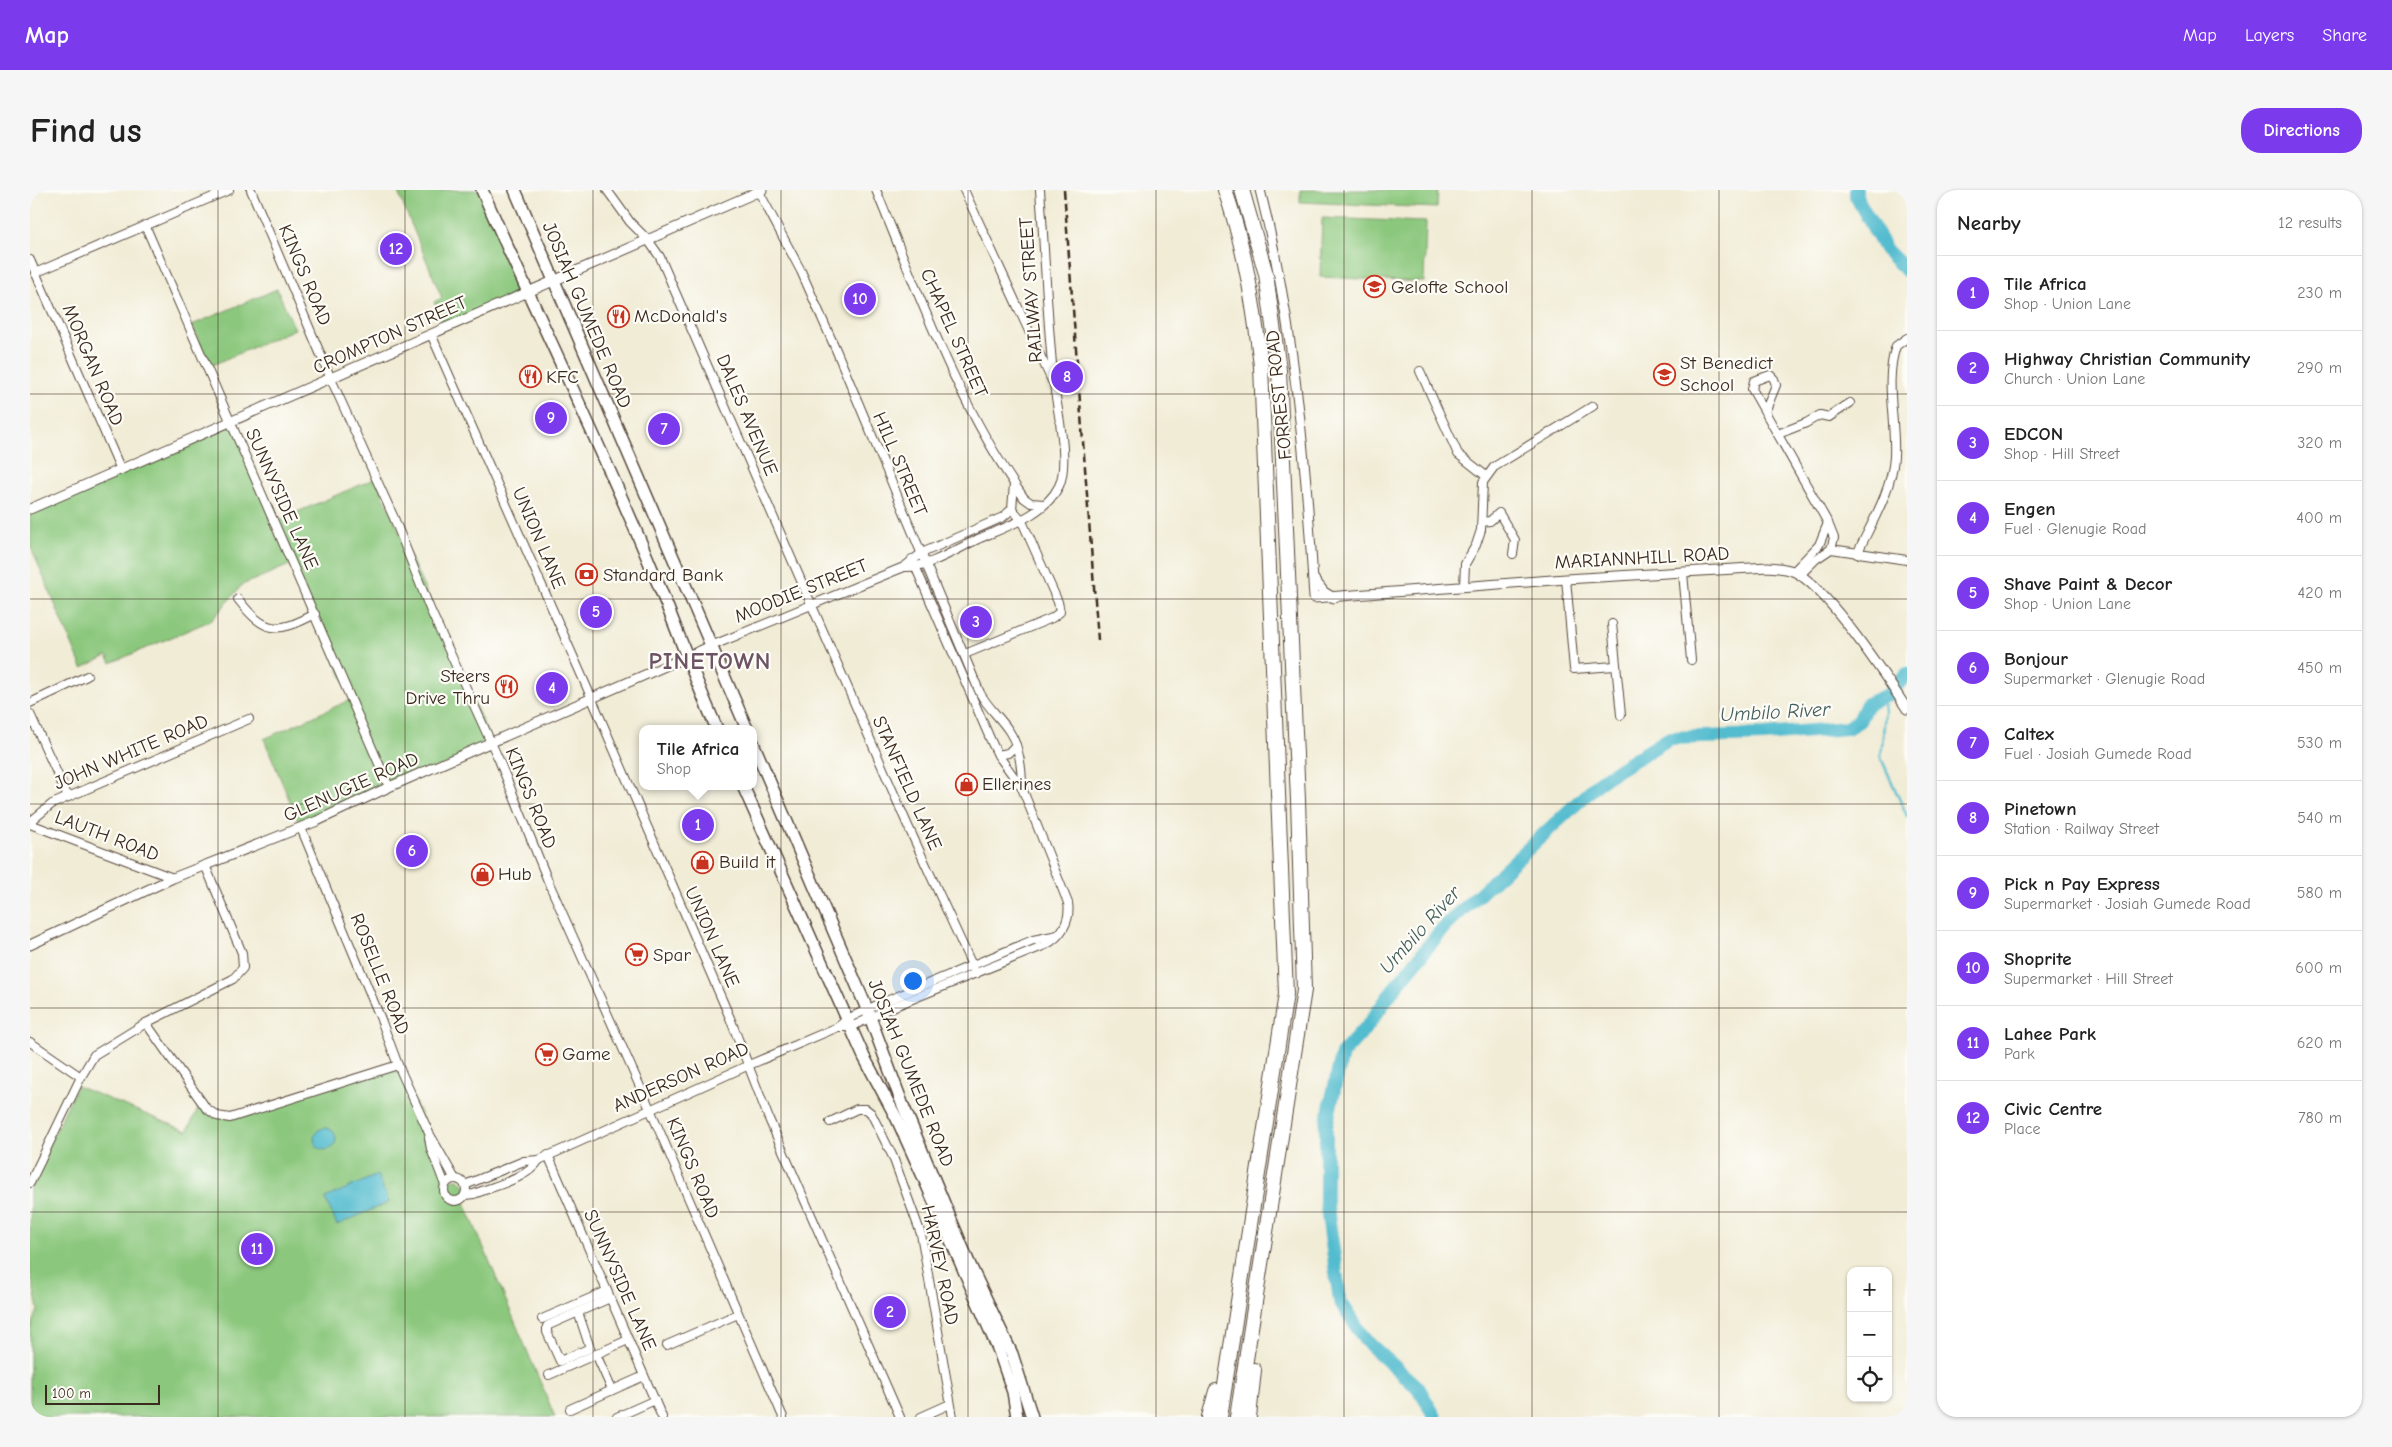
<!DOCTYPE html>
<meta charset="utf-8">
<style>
:root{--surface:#fff;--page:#f6f6f6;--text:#222;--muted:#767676;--line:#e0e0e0;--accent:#7c3aed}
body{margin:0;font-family:"Comic Neue",sans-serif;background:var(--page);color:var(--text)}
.controls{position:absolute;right:15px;bottom:15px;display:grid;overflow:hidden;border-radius:10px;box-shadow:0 1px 4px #0004}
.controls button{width:45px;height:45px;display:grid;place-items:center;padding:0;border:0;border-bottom:1px solid var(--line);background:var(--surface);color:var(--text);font:25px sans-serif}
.scale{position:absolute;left:15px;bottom:12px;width:115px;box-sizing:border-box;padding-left:5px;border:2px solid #3b2a1e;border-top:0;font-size:14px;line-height:18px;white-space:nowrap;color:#3b2a1e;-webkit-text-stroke:4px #fdfcf7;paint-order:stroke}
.you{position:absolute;left:882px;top:790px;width:18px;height:18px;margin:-12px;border:4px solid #fff;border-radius:50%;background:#1a73e8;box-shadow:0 0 0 8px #1a73e833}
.badge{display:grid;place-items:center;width:32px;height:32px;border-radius:50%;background:var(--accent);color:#fff;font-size:16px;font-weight:700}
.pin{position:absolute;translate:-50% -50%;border:2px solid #fff;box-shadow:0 1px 5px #0006}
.popup{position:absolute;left:609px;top:535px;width:118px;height:65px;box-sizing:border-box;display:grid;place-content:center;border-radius:10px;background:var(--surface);filter:drop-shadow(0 1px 4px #0005);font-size:16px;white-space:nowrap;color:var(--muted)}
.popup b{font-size:19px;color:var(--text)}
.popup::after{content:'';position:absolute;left:50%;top:100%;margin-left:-10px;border:10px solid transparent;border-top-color:var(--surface)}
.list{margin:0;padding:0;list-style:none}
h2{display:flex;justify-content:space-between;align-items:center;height:65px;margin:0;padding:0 20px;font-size:21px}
h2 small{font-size:16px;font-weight:400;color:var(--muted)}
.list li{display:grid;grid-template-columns:32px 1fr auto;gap:15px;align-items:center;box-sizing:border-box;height:75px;padding:0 20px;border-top:1px solid var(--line)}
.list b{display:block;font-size:19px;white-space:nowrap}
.list p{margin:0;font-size:16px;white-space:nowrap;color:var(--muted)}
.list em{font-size:16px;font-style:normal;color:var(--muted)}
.icon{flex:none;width:28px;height:28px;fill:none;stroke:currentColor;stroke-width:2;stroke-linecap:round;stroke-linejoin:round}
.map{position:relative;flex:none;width:1877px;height:1227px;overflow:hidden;border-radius:20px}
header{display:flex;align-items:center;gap:30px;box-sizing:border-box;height:70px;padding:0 25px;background:var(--accent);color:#fff}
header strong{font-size:24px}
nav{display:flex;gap:28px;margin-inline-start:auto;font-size:18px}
.intro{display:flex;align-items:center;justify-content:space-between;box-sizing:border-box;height:120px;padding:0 30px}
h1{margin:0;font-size:35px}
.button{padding:12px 22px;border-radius:20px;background:var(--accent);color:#fff;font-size:18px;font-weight:700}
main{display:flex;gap:30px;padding:0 30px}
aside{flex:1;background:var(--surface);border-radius:20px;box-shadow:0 1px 4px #0004}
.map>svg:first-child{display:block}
</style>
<header>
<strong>Map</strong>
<nav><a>Map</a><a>Layers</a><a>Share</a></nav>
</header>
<div class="intro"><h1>Find us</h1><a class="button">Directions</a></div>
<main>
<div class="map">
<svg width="1877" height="1227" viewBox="0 0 1877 1227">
<rect width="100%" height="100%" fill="#fdfcf7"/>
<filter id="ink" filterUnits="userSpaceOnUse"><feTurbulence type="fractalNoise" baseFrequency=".02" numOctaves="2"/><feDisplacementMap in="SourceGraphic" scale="10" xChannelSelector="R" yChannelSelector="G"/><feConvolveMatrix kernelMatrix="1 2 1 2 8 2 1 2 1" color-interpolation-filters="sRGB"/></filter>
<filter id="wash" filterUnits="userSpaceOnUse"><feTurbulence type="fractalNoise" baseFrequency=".0096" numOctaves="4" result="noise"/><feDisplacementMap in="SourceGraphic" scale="20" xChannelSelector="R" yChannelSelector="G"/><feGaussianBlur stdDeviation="1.12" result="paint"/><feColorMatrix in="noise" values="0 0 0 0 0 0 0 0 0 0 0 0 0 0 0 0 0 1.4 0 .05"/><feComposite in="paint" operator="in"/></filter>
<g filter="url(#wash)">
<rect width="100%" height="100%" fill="#f1ecd6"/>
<g fill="#8bc87d" stroke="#63794e">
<path d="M367,0h84l46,103 -82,35 -11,-26 8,-4z"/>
<path d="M1270,0h138l-1,18 -137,-6z"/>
<path d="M1292,28l104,4 -2,60 -104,-5z"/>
<path d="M247,99l18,40 -85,37 -18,-41z"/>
<path d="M201,232l43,100 102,-44 116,266 -191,84 -37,-89 88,-40 -60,-135 -50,21 -30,35 -101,43 -4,-7 -25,12 -52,-123v-36z"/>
<path d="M368,874l52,116 8,-1 7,6 1,7 -2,6 3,10 88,209h-525v-87l8,-20 -8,-40v-86l47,-98 110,45 14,-28 5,5 24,10z"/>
</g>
<g fill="#52bccf" stroke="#467376">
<circle cx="295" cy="949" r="11"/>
<path d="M347,985l12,27 -52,23 -12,-27z"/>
</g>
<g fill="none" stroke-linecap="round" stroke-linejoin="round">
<path stroke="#52bccf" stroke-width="2.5" d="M1858,505l-4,7 1,10 -4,46 26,58"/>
<g stroke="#52bccf" stroke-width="14">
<path d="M1826,0v6l29,53 22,22"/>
<path d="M1405,1227l-16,-28 -54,-49 -25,-39 -14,-101v-74l16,-72 27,-30 24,-34 51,-63 159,-148 67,-41 94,-3 83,-7 12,-7 8,-17 21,-9 19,-21"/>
</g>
</g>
</g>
<g filter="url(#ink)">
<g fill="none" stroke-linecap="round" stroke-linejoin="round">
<defs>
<g id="minor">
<path d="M221,0l80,189 63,139 36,91 69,151 49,121 102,228 133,308"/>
<path d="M577,0l23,32 18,18 12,17 248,569 68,148"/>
<path d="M728,0l43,81 36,81 143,341c8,15 20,24 29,38 11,16 13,38 13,57"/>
<path d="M846,0c43,105 82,215 148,308l7,5 13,1"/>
<path d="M934,0l88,191"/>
<path d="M115,35l244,562"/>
<path d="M0,70l91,210"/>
<path d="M5,83l194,-83"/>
<path d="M401,144l161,365 138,319 39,101 131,298"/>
<path d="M1390,181l38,83 28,22"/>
<path d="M1735,222l11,-27 -2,-6 -4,-4 -16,6 -2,8 76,134 6,15 -3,11 -15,10 -16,16"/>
<path d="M1748,244l28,-11 14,-8 9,2 21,-14"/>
<path d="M1452,332l8,-1 9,-8 16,27 -2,14"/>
<path d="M1801,359l76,11"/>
<path d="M1827,364c14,-30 35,-64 37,-97 2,-38 -10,-75 2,-111l11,-8"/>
<path d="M874,377c24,1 51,-17 74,-28 27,-12 67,-24 81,-53 11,-24 -2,-77 -5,-102 -7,-65 -9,-130 -14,-194"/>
<path d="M1764,381l25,-26 9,-22"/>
<path d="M1653,383l8,87"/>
<path d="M1536,389l8,90 41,-3"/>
<path d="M1434,397l1,-23 11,-19 5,-15 2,-48 11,-15 99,-61"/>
<path d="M208,409c27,35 39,35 77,15"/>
<path d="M1582,434l9,91"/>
<path d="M681,456l193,-79 18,-14 81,-36 9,-8 2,-25"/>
<path d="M935,464l87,-36 8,-6 -2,-10 -37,-83 -9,-10"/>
<path d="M0,513l57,-27"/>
<path d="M0,524l38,83"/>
<path d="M968,565l10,-2 8,-8"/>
<path d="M0,632l22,-18 197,-85"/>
<path d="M0,634l143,54"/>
<path d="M271,638l79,189 18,48 31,68 26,46"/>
<path d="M116,833l60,85 11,8 13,2 168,-53"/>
<path d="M808,837h13l39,-19 155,-63c16,-8 26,-24 23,-42l-46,-115 -24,-33 -6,-12 -80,-184"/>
<path d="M0,852l51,35"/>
<path d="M800,932l27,-13h9l5,4 22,44 28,77 32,183"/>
<path d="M399,948l2,11 14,36"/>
<path d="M518,965l114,262"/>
<circle cx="425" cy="1000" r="11"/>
<path d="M0,993l51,-106 13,-22 52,-32 87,-44 10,-11 -1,-15 -37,-88"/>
<path d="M435,995l59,-24 15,-1 210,-95 89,-38 9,-8 32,-15 154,-64 25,-5"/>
<path d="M435,1005l9,-1c21,-9 52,-14 65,-34"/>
<path d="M548,1122l12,36 -30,13 -13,-29v-6l2,-1 61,-27"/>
<path d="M512,1129l65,-28"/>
<path d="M637,1155l71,-31"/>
<path d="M566,1164l16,36"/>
<path d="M519,1185l79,-35"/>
<path d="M540,1219l74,-33"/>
<path d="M587,1227l38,-17"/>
<path d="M891,1227l29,-13"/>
</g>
<g id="tertiary">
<path d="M1230,0c34,133 46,271 54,408l252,-19 202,-12c9,1 19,1 27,5 31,15 91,105 112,137"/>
<path d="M0,319l732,-319"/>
<path d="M1283,388l11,14 10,6"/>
<path d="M0,755l143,-67 144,-57 72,-34 322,-141"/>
</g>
<g id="primary">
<path d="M452,0c56,128 119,254 172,384 22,52 40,104 63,155"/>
<path d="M485,0l232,539"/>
<path d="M723,553l114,266 35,94 67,160 43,91 20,63"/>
<path d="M713,596l121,271 33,62 25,55 77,177 14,41 4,25"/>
</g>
<g id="motorway">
<path d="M1179,1227l7,-26"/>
<path d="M1190,1227l66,-423 -25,-628c-7,-60 -16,-118 -36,-176"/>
<path d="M1207,1227l67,-427 -6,-190 -19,-430 -13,-96 -24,-84"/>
<path d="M1219,1227l5,-47"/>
</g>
</defs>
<use href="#minor" stroke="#56473a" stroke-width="10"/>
<use href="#tertiary" stroke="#56473a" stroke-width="11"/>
<use href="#primary" stroke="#56473a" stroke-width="14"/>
<use href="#motorway" stroke="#56473a" stroke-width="16"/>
<use href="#minor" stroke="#fff" stroke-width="8"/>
<use href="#tertiary" stroke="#fff" stroke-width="9"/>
<use href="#primary" stroke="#fff" stroke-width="11"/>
<use href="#motorway" stroke="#fff" stroke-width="14"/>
<path stroke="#3b2a1e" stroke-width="2.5" stroke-dasharray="8 4" stroke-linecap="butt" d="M1034,0l34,450"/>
</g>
</g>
<path fill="none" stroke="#3b2a1e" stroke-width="1" stroke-opacity="0.55" d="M188,0v1227M375,0v1227M563,0v1227M751,0v1227M938,0v1227M1126,0v1227M1314,0v1227M1502,0v1227M1689,0v1227M0,204h1877M0,409h1877M0,614h1877M0,818h1877M0,1022h1877"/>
<defs>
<symbol id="school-ring" viewBox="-11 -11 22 22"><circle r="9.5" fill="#fdfcf7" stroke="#c8321e" stroke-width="1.5"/><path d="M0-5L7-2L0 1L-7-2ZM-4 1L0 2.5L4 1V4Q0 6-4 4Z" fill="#c8321e"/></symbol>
<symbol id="restaurant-ring" viewBox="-11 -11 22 22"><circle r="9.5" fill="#fdfcf7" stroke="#c8321e" stroke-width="1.5"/><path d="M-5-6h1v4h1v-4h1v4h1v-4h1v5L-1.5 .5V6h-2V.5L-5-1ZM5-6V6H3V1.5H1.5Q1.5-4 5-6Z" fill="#c8321e"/></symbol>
<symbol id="bank-ring" viewBox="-11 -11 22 22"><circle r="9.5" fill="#fdfcf7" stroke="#c8321e" stroke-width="1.5"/><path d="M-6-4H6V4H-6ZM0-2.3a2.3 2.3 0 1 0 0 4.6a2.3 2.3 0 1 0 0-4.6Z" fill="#c8321e"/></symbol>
<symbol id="shop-ring" viewBox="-11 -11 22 22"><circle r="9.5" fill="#fdfcf7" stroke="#c8321e" stroke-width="1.5"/><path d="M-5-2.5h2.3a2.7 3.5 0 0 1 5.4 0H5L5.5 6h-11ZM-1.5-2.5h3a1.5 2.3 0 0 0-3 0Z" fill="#c8321e"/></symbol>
<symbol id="supermarket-ring" viewBox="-11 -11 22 22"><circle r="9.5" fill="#fdfcf7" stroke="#c8321e" stroke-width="1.5"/><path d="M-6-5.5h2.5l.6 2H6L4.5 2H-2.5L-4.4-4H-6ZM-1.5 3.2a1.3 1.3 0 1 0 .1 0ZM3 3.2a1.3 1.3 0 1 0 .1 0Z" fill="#c8321e"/></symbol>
</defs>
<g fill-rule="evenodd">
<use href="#school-ring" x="1332" y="84" width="25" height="25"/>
<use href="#restaurant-ring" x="576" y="114" width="25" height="25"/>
<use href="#school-ring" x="1622" y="172" width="25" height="25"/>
<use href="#restaurant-ring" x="488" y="174" width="25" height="25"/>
<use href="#bank-ring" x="544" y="372" width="25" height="25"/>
<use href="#restaurant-ring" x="464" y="484" width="25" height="25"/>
<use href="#shop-ring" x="924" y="582" width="25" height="25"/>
<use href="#shop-ring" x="660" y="660" width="25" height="25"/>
<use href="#shop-ring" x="440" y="672" width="25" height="25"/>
<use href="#supermarket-ring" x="594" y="752" width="25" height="25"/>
<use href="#supermarket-ring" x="504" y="852" width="25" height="25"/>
</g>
<g text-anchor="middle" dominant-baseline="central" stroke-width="4.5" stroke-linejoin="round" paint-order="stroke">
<g font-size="19" fill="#3b2a1e" stroke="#fdfcf7">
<text transform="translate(275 85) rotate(67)">KINGS ROAD</text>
<text transform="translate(1001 100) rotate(-94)">RAILWAY STREET</text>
<text transform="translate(557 125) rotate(67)">JOSIAH GUMEDE ROAD</text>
<text transform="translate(924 143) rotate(66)">CHAPEL STREET</text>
<text transform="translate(360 145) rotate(-24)">CROMPTON STREET</text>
<text transform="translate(63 175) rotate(67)">MORGAN ROAD</text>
<text transform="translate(1249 205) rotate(-96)">FORREST ROAD</text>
<text transform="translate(717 225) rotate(67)">DALES AVENUE</text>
<text transform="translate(870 274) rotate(67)">HILL STREET</text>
<text transform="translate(252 309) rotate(66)">SUNNYSIDE LANE</text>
<text transform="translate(509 348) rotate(67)">UNION LANE</text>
<text transform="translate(1612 368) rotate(-3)">MARIANNHILL ROAD</text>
<text transform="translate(771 401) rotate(-22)">MOODIE STREET</text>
<text transform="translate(101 562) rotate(-23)">JOHN WHITE ROAD</text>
<text transform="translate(877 593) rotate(66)">STANFIELD LANE</text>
<text transform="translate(321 597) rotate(-24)">GLENUGIE ROAD</text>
<text transform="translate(501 608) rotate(68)">KINGS ROAD</text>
<text transform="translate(77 646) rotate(21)">LAUTH ROAD</text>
<text transform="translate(682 747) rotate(66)">UNION LANE</text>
<text transform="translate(350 784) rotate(68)">ROSELLE ROAD</text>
<text transform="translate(881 883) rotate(68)">JOSIAH GUMEDE ROAD</text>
<text transform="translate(651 887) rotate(-24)">ANDERSON ROAD</text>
<text transform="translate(663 978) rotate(67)">KINGS ROAD</text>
<text transform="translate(910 1075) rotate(78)">HARVEY ROAD</text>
<text transform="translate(590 1090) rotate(66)">SUNNYSIDE LANE</text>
</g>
<g font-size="19" fill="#3b2a1e" stroke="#fdfcf7" text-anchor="start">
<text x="1361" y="97">Gelofte School</text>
<text x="604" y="126">McDonald's</text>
<text x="1650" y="173">St Benedict<tspan x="1650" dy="22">School</tspan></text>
<text x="516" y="187">KFC</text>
<text x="573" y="385">Standard Bank</text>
<text x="460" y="486" text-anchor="end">Steers<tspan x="460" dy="22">Drive Thru</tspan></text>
<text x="952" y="594">Ellerines</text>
<text x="689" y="672">Build it</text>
<text x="468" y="684">Hub</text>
<text x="623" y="765">Spar</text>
<text x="532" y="864">Game</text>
</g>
<g font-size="20" font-style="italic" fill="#435d5c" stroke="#fdfcf7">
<text transform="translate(1745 522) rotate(-3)">Umbilo River</text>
<text transform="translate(1390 740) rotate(-48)">Umbilo River</text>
</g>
<g font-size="24" font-weight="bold" letter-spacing="1" fill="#6c5464" stroke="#fdfcf7">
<text x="680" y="471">PINETOWN</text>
</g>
</g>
</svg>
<div class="controls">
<button>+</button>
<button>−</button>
<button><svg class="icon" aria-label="locate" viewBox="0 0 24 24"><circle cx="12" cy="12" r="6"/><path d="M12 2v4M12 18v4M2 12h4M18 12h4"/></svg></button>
</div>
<div class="scale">100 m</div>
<div class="you"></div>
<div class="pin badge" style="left:668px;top:635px">1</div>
<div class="popup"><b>Tile Africa</b>Shop</div>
<div class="pin badge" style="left:860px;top:1122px">2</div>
<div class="pin badge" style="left:946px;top:432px">3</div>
<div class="pin badge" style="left:522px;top:498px">4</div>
<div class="pin badge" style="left:566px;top:422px">5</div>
<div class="pin badge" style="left:382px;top:661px">6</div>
<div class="pin badge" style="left:634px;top:239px">7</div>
<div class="pin badge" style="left:1037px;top:187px">8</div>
<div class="pin badge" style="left:521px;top:228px">9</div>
<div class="pin badge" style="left:830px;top:109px">10</div>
<div class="pin badge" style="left:227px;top:1059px">11</div>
<div class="pin badge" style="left:366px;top:59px">12</div>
</div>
<aside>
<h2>Nearby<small>12 results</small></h2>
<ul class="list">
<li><span class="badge">1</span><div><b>Tile Africa</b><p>Shop · Union Lane</p></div><em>230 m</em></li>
<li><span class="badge">2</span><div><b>Highway Christian Community</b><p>Church · Union Lane</p></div><em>290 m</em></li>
<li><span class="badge">3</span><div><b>EDCON</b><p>Shop · Hill Street</p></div><em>320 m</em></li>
<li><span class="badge">4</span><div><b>Engen</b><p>Fuel · Glenugie Road</p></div><em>400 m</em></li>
<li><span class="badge">5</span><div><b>Shave Paint &amp; Decor</b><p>Shop · Union Lane</p></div><em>420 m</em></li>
<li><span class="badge">6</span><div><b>Bonjour</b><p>Supermarket · Glenugie Road</p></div><em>450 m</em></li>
<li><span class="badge">7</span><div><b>Caltex</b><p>Fuel · Josiah Gumede Road</p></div><em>530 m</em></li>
<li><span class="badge">8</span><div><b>Pinetown</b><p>Station · Railway Street</p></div><em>540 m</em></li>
<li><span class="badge">9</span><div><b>Pick n Pay Express</b><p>Supermarket · Josiah Gumede Road</p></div><em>580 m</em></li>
<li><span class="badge">10</span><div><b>Shoprite</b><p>Supermarket · Hill Street</p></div><em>600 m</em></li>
<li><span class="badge">11</span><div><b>Lahee Park</b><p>Park</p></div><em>620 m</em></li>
<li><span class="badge">12</span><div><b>Civic Centre</b><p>Place</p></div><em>780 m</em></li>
</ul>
</aside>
</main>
